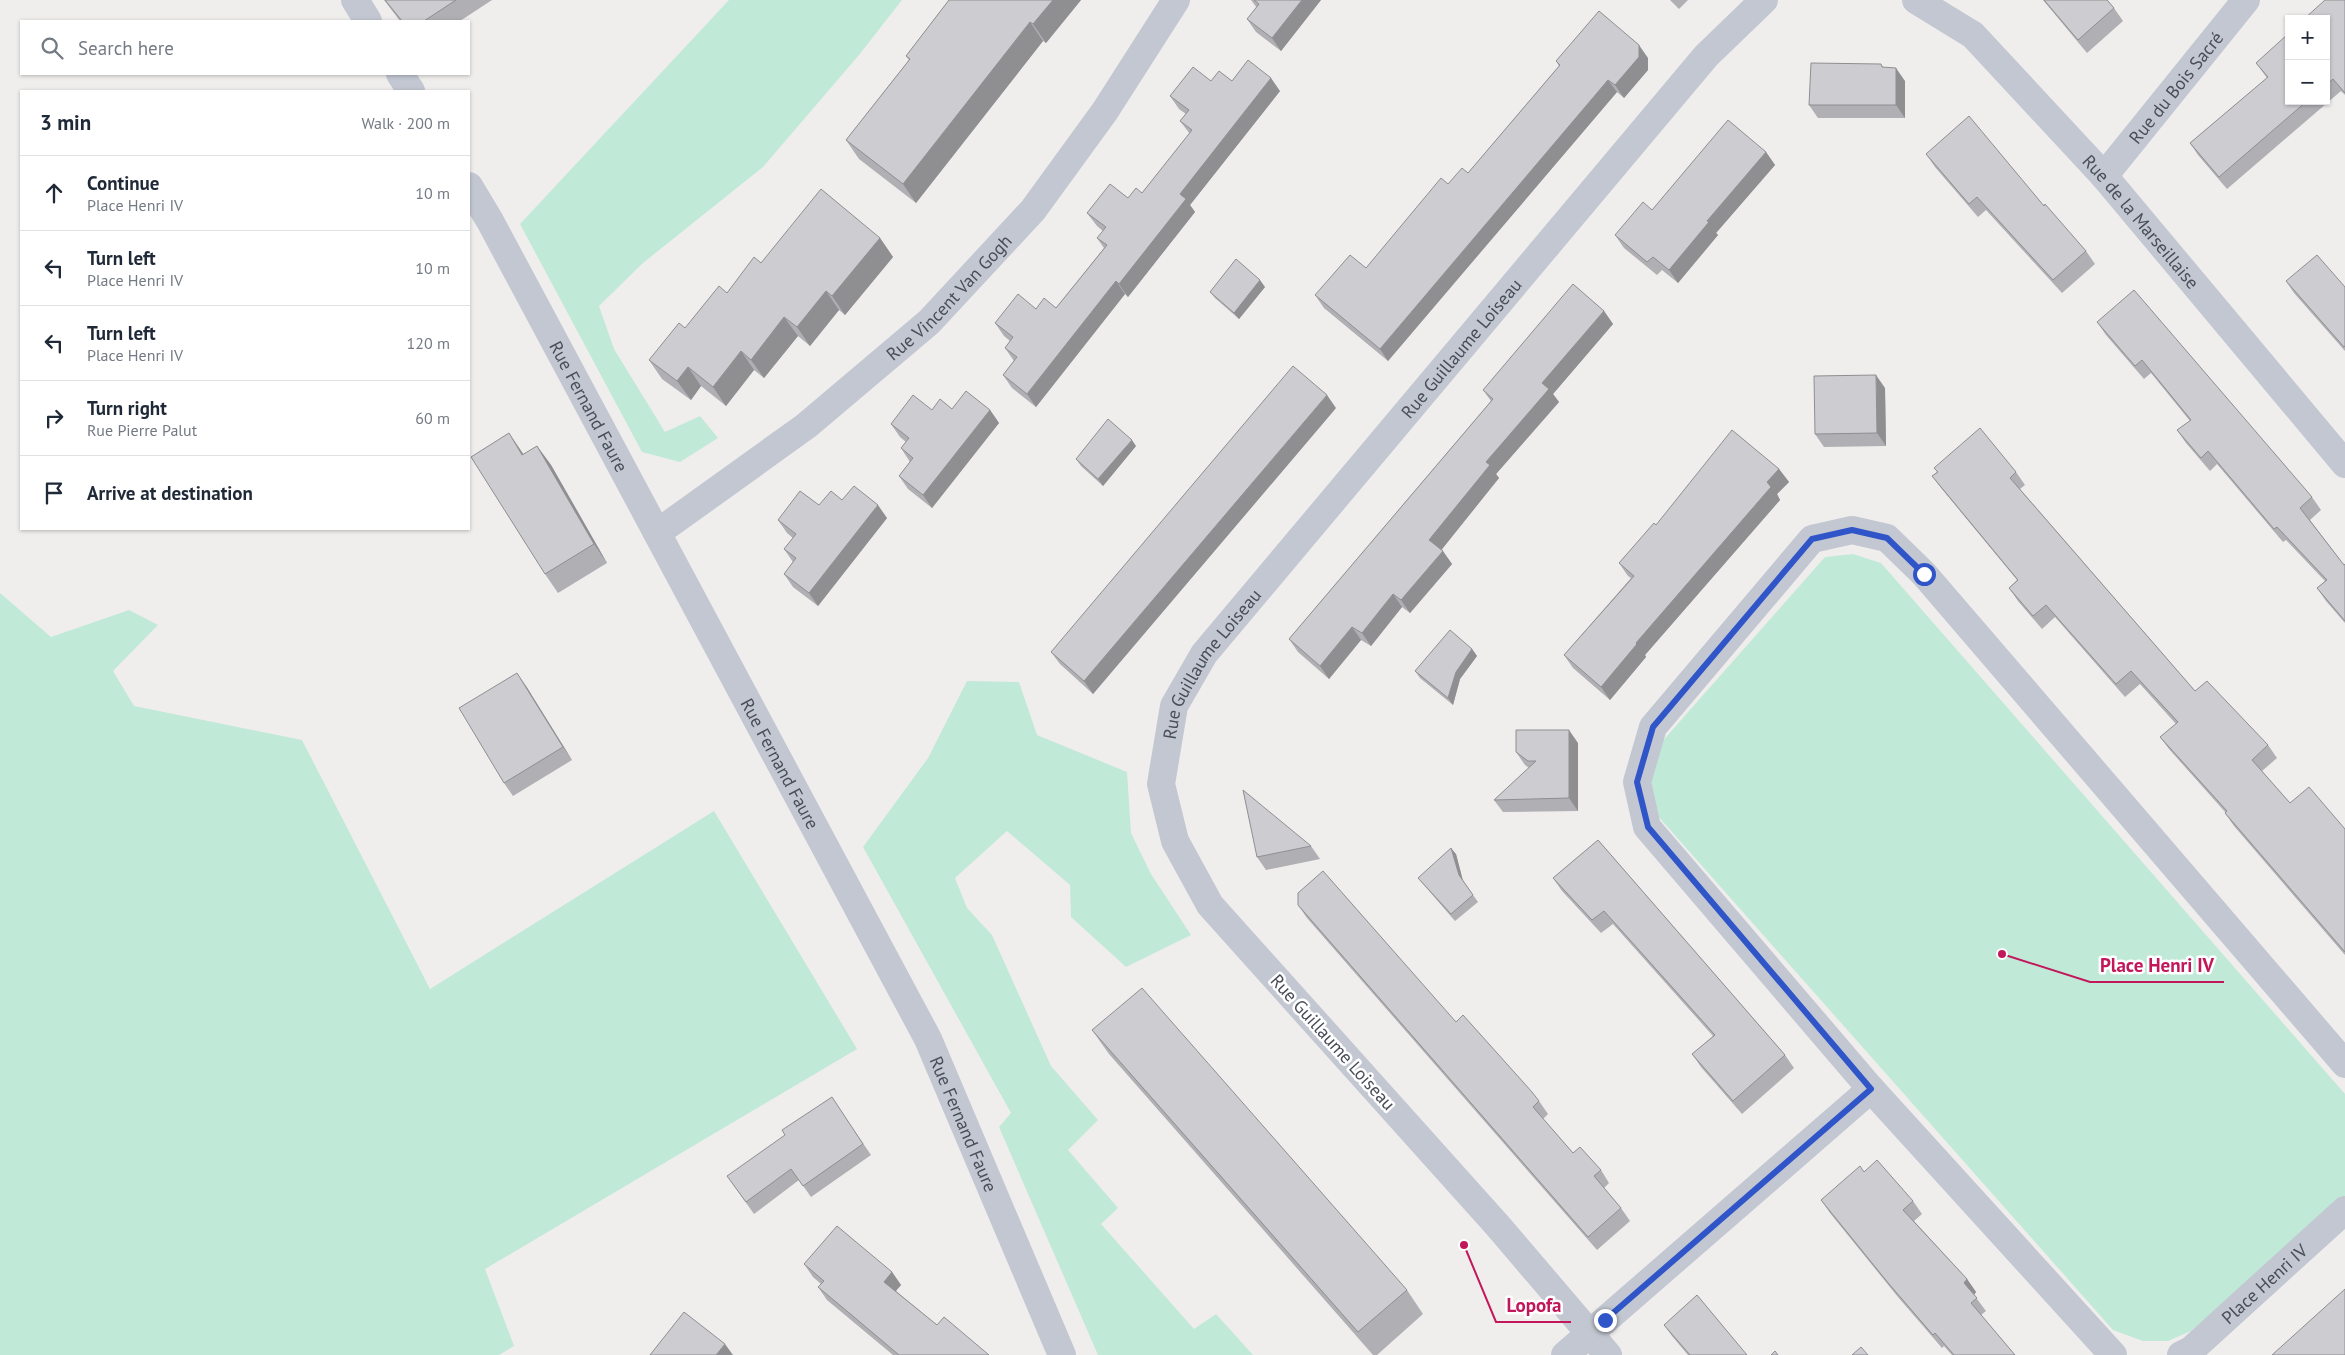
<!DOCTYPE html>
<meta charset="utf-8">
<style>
:root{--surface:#fff;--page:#f2f2f3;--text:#1f2937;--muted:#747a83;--line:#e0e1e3}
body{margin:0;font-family:"PT Sans",sans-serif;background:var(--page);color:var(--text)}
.controls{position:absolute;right:15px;top:15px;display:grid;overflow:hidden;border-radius:0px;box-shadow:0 1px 4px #0004}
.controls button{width:45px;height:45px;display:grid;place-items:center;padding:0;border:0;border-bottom:1px solid var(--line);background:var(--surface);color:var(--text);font:25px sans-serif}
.stop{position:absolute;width:15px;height:15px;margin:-11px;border:4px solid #2f55c8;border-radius:50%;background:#fff}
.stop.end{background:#2f55c8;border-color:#fff;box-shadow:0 1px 5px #0008}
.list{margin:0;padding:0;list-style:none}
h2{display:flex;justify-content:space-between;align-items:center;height:65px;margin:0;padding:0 20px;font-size:21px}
h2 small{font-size:16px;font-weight:400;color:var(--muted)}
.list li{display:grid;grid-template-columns:32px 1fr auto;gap:15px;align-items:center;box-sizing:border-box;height:75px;padding:0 20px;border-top:1px solid var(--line)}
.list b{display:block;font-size:19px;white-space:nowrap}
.list p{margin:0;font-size:16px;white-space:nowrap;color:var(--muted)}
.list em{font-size:16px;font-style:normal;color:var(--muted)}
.icon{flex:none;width:28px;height:28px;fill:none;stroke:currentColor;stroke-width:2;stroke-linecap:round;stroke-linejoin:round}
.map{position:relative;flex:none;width:2345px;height:1355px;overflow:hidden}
.search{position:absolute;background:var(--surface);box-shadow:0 1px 4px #0004;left:20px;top:20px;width:450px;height:55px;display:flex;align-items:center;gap:12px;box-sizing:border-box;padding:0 18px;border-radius:0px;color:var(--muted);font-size:19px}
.panel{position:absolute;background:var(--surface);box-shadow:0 1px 4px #0004;left:20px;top:90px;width:450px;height:440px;border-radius:0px}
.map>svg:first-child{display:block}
</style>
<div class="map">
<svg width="2345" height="1355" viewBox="0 0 2345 1355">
<rect width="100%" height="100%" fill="#f0eeed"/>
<g fill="#c1e9d7">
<path d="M729,0h173l-43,55 -96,112 -120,96 -44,43 15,43 51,83 35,-16 18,22 -38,24 -38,-10 -122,-228z"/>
<path d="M1853,554l28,9 464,531v103l-154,134 -23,10h-25l-30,-11 -456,-515 -11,-31 13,-39 166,-188z"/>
<path d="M0,593l51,44 78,-27 29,15 -45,46 21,35 168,34 128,249 284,-178 143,238 -372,220 29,77 -15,9h-499z"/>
<path d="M967,681l52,1 18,53 90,37 4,61 20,41 40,61 -65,32 -55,-50 -1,-32 -63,-54 -52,47 12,30 25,27 59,131 47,54 -30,30 50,58 -17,16 93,105 22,-15 37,41h-155l-99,-228 12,-14 -148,-266 65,-89z"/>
</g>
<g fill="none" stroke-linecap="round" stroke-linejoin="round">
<g stroke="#c2c7d1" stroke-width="28">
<path d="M355,0l13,21"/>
<path id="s1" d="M1916,0l57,35 131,141 241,288"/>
<path d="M400,74l11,17"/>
<path id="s2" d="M2104,176l142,-176"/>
<path id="s3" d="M469,186l21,35 438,818 134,316"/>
<path id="s4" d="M657,533l149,-107 123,-104 104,-112 72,-99 71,-111"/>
<path d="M1565,1355l306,-266"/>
<path id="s5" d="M1608,1355l-110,-129 -288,-321 -35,-64 -14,-57 13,-78 30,-52 502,-598 58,-56"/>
<path d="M2113,1355l-242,-266 -224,-262 -10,-45 16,-55 159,-188 40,-9 35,8 37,36 421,490"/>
<path id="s6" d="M2181,1355l10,-5 154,-140"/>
</g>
</g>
<g fill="#afafb4">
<path d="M384,0h108l-32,21h-60z"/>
<path d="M949,0h132l-35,43 -3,-2 -127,162 -57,-44 -13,-19 63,-80 -3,-4z"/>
<path d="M1251,0h70l-40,51 -25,-19 -9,-13 10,-11z"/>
<path d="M1670,0h18l-9,9z"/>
<path d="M2043,0h64l7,8 9,13 -36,32z"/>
<path d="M2345,0v95l-4,-4 -114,98 -29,-34 -8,-12 77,-65 -11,-15 33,38h37v-82z"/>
<path d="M1648,58v12l-24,28 -7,-6 -229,269 -64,-53 -9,-13 51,-27 82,-84 20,-11 91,-107 -3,-5z"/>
<path d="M1881,64l2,3 22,14v37h-87l-9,-13z"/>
<path d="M1211,81h21l48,10 -90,114 5,7 -67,85 -3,-3 -89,113 -24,-19 -9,-13 11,-14 -9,-13 5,-7 -6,-5 -9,-13 41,-14 20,-1 48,-60 -7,-10 6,-7 -6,-5 -10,-13 55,-20 48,-59 -10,-13 6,-7 -7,-5 -9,-13z"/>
<path d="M1766,152l9,13 -59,68 2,2 -40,48 -16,-13 -5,5 -33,-27 -9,-13 37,-25z"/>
<path d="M1926,154l118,52 42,45 9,13 -33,29 -76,-83 -8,7 -43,-50z"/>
<path d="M880,238l13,19 -48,58 -6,-5 -29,36 -12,-10 -34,42 -10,-8 -28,36 -25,-20 -10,14 -29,-21 -13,-19 112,-97z"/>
<path d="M2286,281l59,6v64l-51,-58z"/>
<path d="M1265,287l-26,32 -24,-21 -5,-6z"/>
<path d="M1604,311l9,13 -60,70 6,8 -63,72 3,4 -58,72 11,14 -42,49 -8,-6 -31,39 -10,-6 -32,39 -31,-27 -9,-13 202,-238 -8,-11z"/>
<path d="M2097,322l215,175 9,13 -11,10 34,45 1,-1v59l-19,-22 -9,-13 8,-7 -39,-41 -3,2 -66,-78 -7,7 -24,-28 -9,-13 13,-9 -39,-48 -7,6 -38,-44z"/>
<path d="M1885,388l1,58 -62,1 -9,-13z"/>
<path d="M1336,408l-243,286 -33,-30 -9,-12z"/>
<path d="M952,409l38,1 9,13 -67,85 -24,-19 -9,-13 11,-14 -9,-14 5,-6 -6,-5 -9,-13 41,-14z"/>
<path d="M537,446l14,19 56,98 -49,30 -13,-19 -21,-120z"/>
<path d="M1136,446l-33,40 -22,-20 -5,-7z"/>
<path d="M1934,468l82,4 9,13 -5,4 175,202 73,54 9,13 -15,13 28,32 55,26v126l-111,-129 -9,-13h1l-57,-64 -9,-12 16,-13 -36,-40 -15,13 -70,-80 -13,12 -24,-28 -9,-13 8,-8 -76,-92 -9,-12 5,-4z"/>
<path d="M1779,469l10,13 -12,12 3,6 -135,155 1,2 -36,43 -37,-32 -9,-13 67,-77 -3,-2 -9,-13 37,-38z"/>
<path d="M842,500l45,18 -69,88 -25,-19 -9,-13 9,-12 -9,-13 9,-11 -6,-5 -9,-13 41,-15z"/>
<path d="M1472,649l5,7 -17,23 -7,26 -33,-27 -5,-7z"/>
<path d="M526,686l46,74 -59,36 -9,-13z"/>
<path d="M1578,743v68l-75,1 -9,-12 35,-32 -4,-3 -9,-13z"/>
<path d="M1598,840l187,215 9,13 -52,46 -41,-47 -9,-13 21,-18 -100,-112 -12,9 -39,-42 -9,-13z"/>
<path d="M1311,846l9,13 -54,11 -9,-13z"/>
<path d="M1456,854l7,27 15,21 -23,19 -32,-37 -5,-6z"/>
<path d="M1298,905l158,117 83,79 9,13 -5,5 30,34 28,17 8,13 -5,5 17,20 9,13 -33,29 -290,-332z"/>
<path d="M1092,1030l315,260 16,24 -46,41h-4l-264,-301z"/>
<path d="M839,1108l32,47 -60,42 -12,-17 -45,34 -27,-38z"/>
<path d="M1864,1172l49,29 9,13 -8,7 53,58 9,13 -2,3 12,16 -5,4 34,40h-63l-8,-9 -2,2 -44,-51 -68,-84 -9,-13z"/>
<path d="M804,1264l88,8 9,13 -5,6 41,34 52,30h-96l-66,-55 -9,-13 3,-3 -8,-7z"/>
<path d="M1664,1325l83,30h-59l-16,-19z"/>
</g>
<g fill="#8f8f92">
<path d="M1053,0h28l-35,43 -13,-19z"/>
<path d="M1302,0h19l-40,51 -9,-13z"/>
<path d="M1030,22l13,19 -127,162 -13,-19z"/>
<path d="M1639,45l9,13v12l-24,28 -9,-13z"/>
<path d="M1896,68l9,13v37l-9,-13z"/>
<path d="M1271,78l9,13 -90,114 5,7 -67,85 -9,-13 61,-90z"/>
<path d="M1608,80l9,12 -229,269 -8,-12z"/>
<path d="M1766,152l9,13 -59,68 2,2 -40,48 -9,-13 38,-49z"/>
<path d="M880,238l13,19 -48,58 -13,-19z"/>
<path d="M1260,280l5,7 -26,32 -5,-6z"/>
<path d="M1116,281l9,13 -89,113 -9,-13z"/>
<path d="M826,291l13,19 -29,36 -13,-19z"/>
<path d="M1604,311l9,13 -60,70 6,8 -63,72 3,4 -60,75 -10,-13 113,-157z"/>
<path d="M784,317l14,19 -34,42 -13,-18z"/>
<path d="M741,351l13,19 -28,36 -13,-19z"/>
<path d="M688,367l13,19 -10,14 -14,-19z"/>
<path d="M1876,375l9,13 1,58 -9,-13z"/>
<path d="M1327,395l9,13 -243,286 -9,-13z"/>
<path d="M990,410l9,13 -67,85 -9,-13z"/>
<path d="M509,433l13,19 14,22 -14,-19z"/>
<path d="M1132,440l4,6 -33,40 -5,-7z"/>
<path d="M537,446l14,19 56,98 -13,-19z"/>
<path d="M1779,469l10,13 -12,12 3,6 -135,155 1,2 -36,43 -9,-13 35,-44 131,-161z"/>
<path d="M878,505l9,13 -69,88 -9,-13z"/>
<path d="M1443,551l9,13 -42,49 -9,-13z"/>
<path d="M1393,594l9,13 -31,39 -9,-13z"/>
<path d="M1352,627l9,13 -32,39 -9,-13z"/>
<path d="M1472,649l5,7 -17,23 -7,26 -5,-7 8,-26z"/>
<path d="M517,673l9,13 46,74 -9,-13z"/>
<path d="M1569,730l9,13v68l-9,-13z"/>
<path d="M1451,848l5,6 7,27 -4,-6z"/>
<path d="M892,1272l9,13 -8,9 -9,-12z"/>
<path d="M1967,1279l9,13 -3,4 -9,-13z"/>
<path d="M725,1344l8,11h-17z"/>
</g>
<g fill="#ccccd1" stroke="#8f8f92">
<path d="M385,0h71l-32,21h-22z"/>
<path d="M949,0h104l-20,24 -3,-2 -127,162 -57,-44 64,-81 -4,-3z"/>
<path d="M1254,0h48l-30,38 -25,-19 12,-15z"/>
<path d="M2044,0h63l7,8 -36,32z"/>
<path d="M2325,0h20v93l-12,-14 -7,6v-66h-22z"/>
<path d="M1599,11l40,34v12l-24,28 -7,-5 -228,269 -65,-54 35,-40 16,13 75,-90 7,6 14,-16 6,5 92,-108 -4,-4z"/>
<path d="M2289,33v68h18l-88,76 -29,-34 78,-66 -12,-14z"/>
<path d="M1248,60l23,18 -91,116 6,5 -67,85 -3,-3 -89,113 -24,-19 14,-18 -12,-9 8,-11 -18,-14 23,-29 18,15 8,-11 12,10 51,-63 -10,-7 9,-11 -19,-14 23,-29 18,14 8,-10 6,5 50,-63 -12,-9 9,-11 -19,-14 23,-29 18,14 8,-10 13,10z"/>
<path d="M1811,63l70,1 1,3 14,1v37h-87z"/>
<path d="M1969,116l75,90 1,-2 41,47 -33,29 -76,-83 -8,7 -43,-50z"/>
<path d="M1728,120l38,32 -59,69 2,1 -40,48 -16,-13 -6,5 -32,-27 28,-33 9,8z"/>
<path d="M821,189l59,49 -48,58 -6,-5 -29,36 -13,-10 -33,43 -10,-9 -28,36 -25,-20 -11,14 -28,-21 30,-37 6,5 34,-42 8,7 27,-36 7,6z"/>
<path d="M2317,255l28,32v59l-1,1 -58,-66z"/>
<path d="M1236,259l24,21 -26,33 -24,-21z"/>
<path d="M1573,284l31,27 -62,72 7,6 -63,73 4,3 -61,75 14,11 -42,49 -8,-6 -31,39 -10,-6 -32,39 -31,-27 204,-240 -10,-9z"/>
<path d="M2134,290l178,207 -12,11 44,57 1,-1v57l-28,-33 10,-8 -50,-53 -3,2 -66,-78 -7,7 -24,-28 14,-10 -49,-60 -7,6 -38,-44z"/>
<path d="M1293,366l34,29 -243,286 -33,-29z"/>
<path d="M1876,375l1,58 -62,1 -1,-58z"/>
<path d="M966,391l24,19 -67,85 -24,-19 14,-18 -12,-10 8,-10 -18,-14 22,-29 19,15 8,-11 12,10z"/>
<path d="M1108,419l24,21 -34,39 -22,-20z"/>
<path d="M1980,428l36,44 -6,6 185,213 12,-10 61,64 -16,15 38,43 19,-16 36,42v123l-120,-139 2,-2 -67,-74 18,-15 -47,-51 -15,13 -70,-79 -13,11 -24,-28 9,-8 -86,-104 6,-4 -4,-4z"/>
<path d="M1732,430l47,39 -12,13 4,5 -135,156 1,1 -36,43 -37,-32 70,-79 -15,-13 35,-40 2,2z"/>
<path d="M509,433l13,22 15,-9 57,98 -49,30 -74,-117z"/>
<path d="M854,486l24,19 -69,88 -25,-19 12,-16 -12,-9 12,-15 -18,-14 22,-29 19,14 12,-14 11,9z"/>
<path d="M1450,630l22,19 -16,23 -8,26 -33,-27z"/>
<path d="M517,673l46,74 -59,36 -45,-75z"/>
<path d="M1516,730h53v68l-75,2 42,-39h-8l-12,-9z"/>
<path d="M1243,790l68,56 -54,11z"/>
<path d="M1598,840l187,215 -52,46 -41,-47 23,-19 -111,-124 -12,9 -39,-42z"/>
<path d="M1451,848l8,27 14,20 -22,19 -33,-36z"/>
<path d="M1323,871l133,151 7,-7 69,77 7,9 -6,6 40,46 7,-6 21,23 -7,6 27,32 -33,29 -290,-332v-12z"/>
<path d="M1142,988l265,302 -49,42 -266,-302z"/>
<path d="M832,1097l31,47 -60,42 -12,-17 -45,33 -19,-26 58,-41 -3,-5z"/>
<path d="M1877,1160l36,41 -10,9 64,69 -3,4 13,15 -6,5 44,52h-61l-19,-22 -2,2 -44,-51 -68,-84 39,-34 4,6z"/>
<path d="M837,1226l55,46 -8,10 53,43 7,-8 45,38h-90l-45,-38 -36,-30 6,-6 -20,-17z"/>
<path d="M2345,1289v66h-73z"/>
<path d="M1697,1295l50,60h-57l-26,-30z"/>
<path d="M684,1312l41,32 -9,11h-66z"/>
<path d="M1861,1347l7,8h-16z"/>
<path d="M1775,1351l3,4h-7z"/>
</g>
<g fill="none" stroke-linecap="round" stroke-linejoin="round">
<path stroke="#2f55c8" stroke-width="6" d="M1605,1320l266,-231 -223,-262 -11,-45 16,-55 159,-188 40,-9 35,8 37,36"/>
</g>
<g text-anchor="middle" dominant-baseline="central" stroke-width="5" stroke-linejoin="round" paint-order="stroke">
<g font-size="18" fill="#484d58" stroke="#fff">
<text stroke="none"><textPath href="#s2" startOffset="114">Rue du Bois Sacré</textPath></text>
<text stroke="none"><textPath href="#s1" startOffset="318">Rue de la Marseillaise</textPath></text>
<text stroke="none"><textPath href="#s4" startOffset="376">Rue Vincent Van Gogh</textPath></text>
<text stroke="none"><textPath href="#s5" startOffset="1271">Rue Guillaume Loiseau</textPath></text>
<text stroke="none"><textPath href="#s3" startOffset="251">Rue Fernand Faure</textPath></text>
<text stroke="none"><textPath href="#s5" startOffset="866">Rue Guillaume Loiseau</textPath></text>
<text stroke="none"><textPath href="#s3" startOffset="656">Rue Fernand Faure</textPath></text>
<text transform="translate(1333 1042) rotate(48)">Rue Guillaume Loiseau</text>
<text stroke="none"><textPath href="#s3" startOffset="1061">Rue Fernand Faure</textPath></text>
<text stroke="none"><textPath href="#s6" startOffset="110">Place Henri IV</textPath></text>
</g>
</g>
<path fill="none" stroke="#c2185b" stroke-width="2" d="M2002 954L2090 982H2224M1464 1245L1496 1322H1571"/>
<g fill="#c2185b" stroke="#fff" stroke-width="2">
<circle cx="2002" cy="954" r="5"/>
<circle cx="1464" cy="1245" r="5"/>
</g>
<g font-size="19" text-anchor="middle" font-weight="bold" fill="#c2185b" stroke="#fff" stroke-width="5" stroke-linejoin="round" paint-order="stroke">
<text x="2157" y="972">Place Henri IV</text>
<text x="1534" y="1312">Lopofa</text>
</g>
</svg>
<div class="controls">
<button>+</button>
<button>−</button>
</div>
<div class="stop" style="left:1924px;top:574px"></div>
<div class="stop end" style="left:1605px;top:1320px"></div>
<div class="search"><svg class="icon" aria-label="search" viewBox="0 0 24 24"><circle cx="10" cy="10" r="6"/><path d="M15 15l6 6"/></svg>Search here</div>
<section class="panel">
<h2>3 min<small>Walk · 200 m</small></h2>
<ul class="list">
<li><svg class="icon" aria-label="ahead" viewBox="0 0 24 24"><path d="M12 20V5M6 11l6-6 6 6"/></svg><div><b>Continue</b><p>Place Henri IV</p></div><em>10 m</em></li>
<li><svg class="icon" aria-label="left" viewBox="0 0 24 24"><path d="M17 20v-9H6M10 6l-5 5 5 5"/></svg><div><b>Turn left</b><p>Place Henri IV</p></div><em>10 m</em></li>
<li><svg class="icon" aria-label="left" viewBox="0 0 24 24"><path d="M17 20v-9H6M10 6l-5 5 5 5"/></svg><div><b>Turn left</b><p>Place Henri IV</p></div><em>120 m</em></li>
<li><svg class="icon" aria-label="right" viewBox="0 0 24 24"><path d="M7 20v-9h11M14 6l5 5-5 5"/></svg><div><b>Turn right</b><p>Rue Pierre Palut</p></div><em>60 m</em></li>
<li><svg class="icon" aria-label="arrive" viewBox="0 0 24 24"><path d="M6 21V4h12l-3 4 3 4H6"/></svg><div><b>Arrive at destination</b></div></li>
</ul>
</section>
</div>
